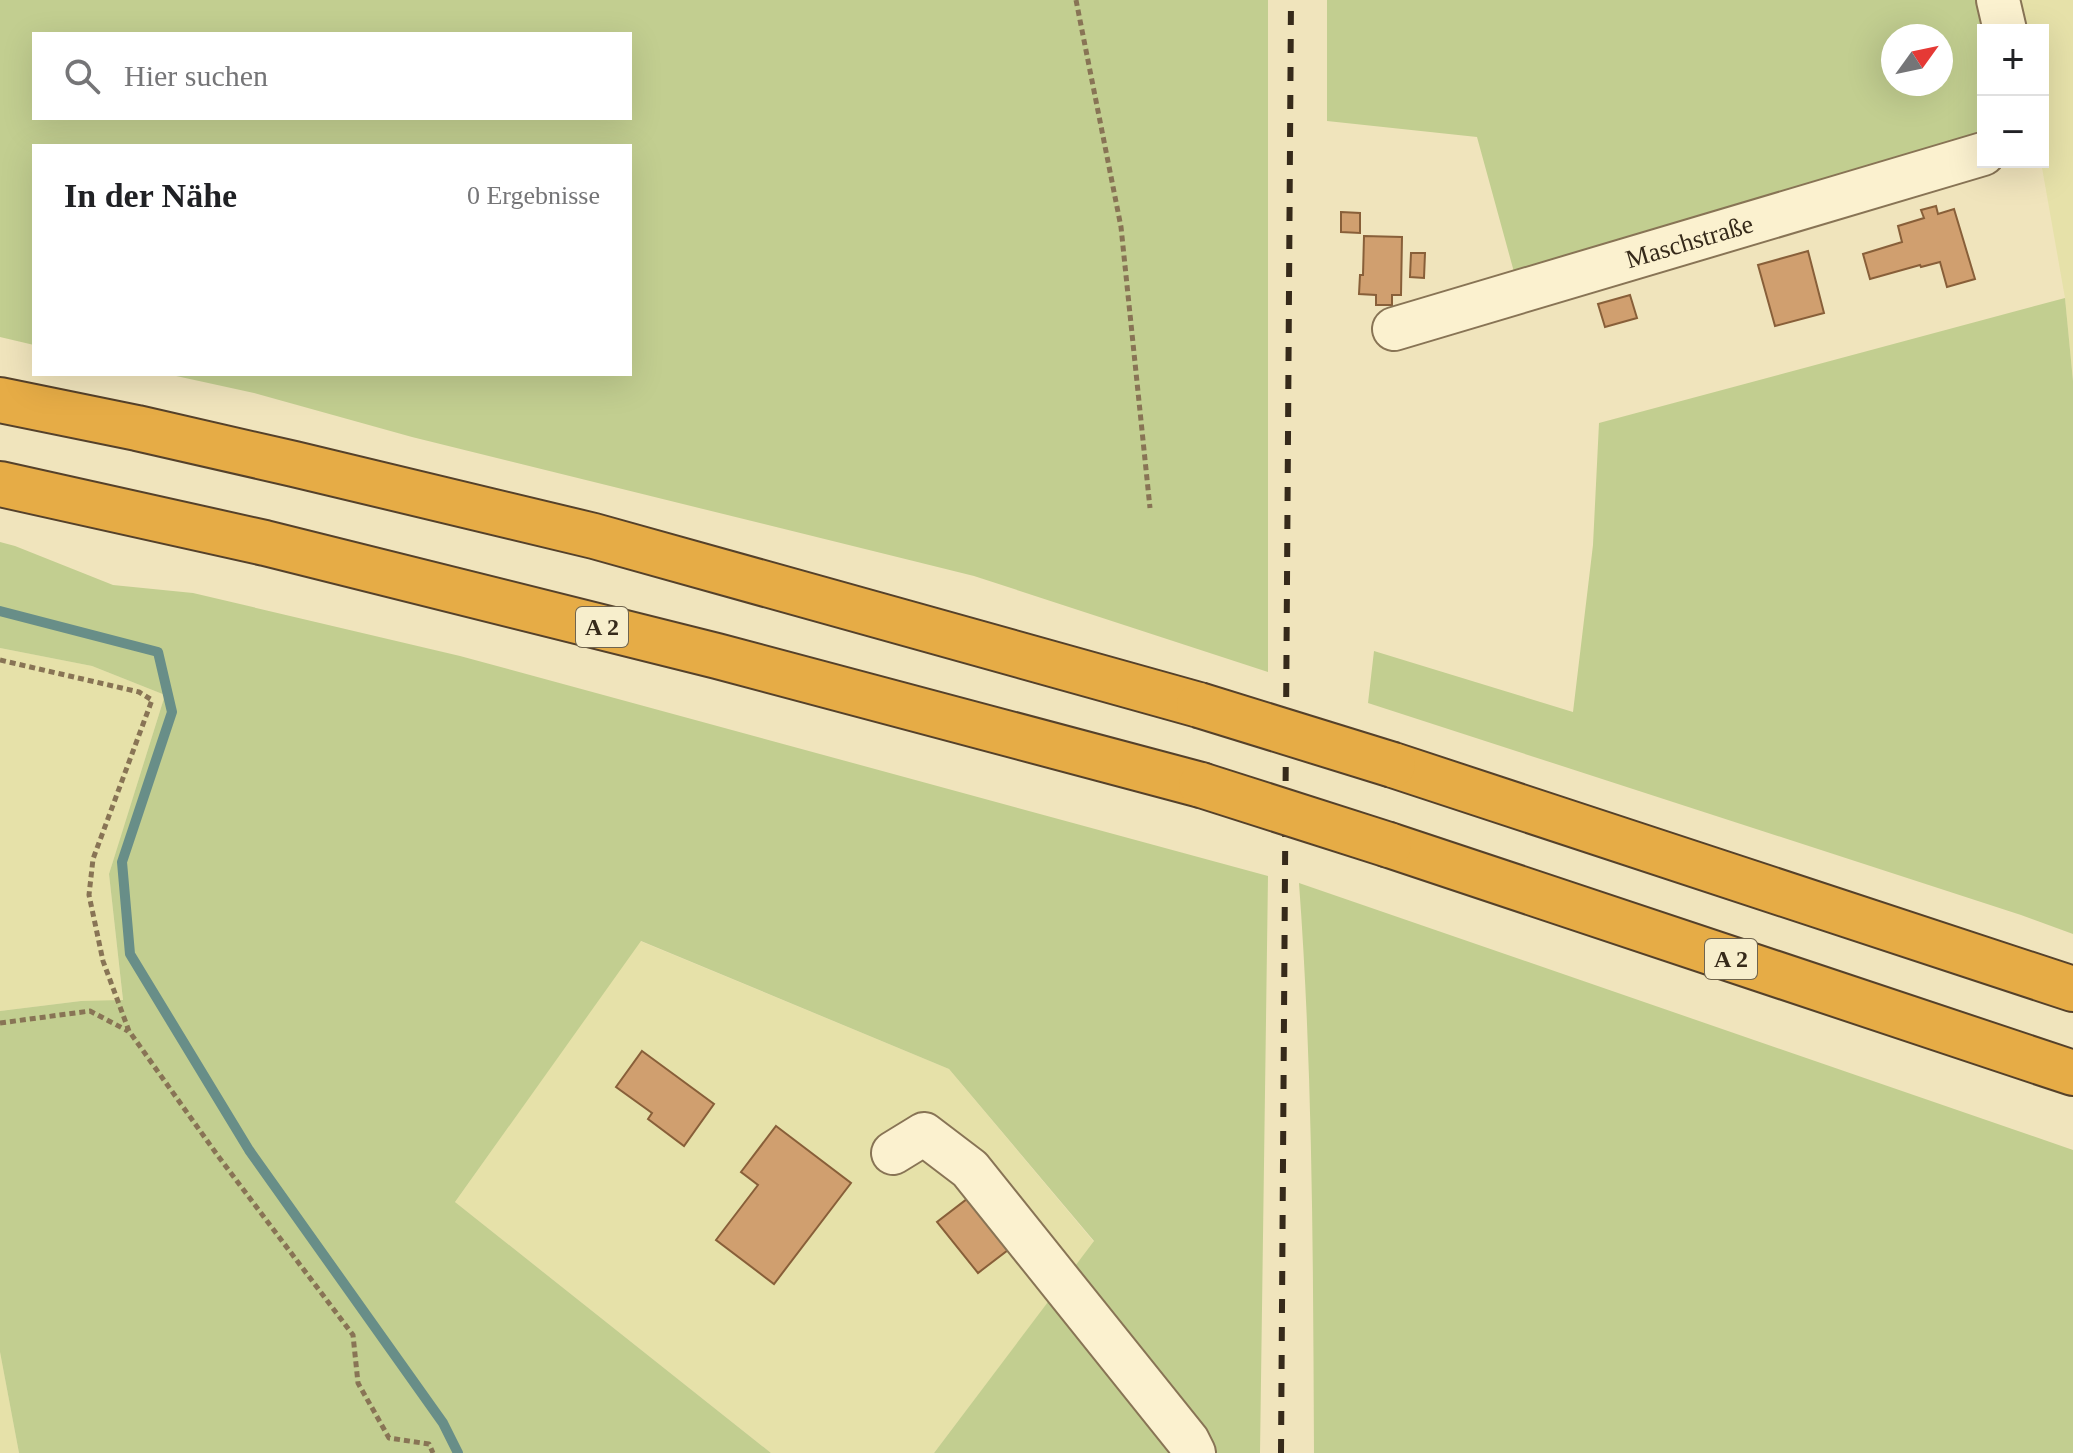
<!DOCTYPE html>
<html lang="de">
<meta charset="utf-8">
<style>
:root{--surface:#fff;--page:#f2f2f2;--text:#202124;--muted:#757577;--line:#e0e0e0}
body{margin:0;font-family:"Times New Roman",serif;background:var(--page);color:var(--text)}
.controls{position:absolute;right:24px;top:24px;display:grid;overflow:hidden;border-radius:0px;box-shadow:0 8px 32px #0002}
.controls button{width:72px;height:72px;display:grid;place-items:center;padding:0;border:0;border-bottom:2px solid var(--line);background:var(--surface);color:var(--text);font:40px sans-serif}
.compass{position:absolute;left:1881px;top:24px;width:72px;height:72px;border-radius:50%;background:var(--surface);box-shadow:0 8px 32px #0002;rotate:57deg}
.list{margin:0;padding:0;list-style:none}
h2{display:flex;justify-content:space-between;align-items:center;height:104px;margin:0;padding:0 32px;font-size:34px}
h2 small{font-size:26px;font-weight:400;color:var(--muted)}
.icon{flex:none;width:44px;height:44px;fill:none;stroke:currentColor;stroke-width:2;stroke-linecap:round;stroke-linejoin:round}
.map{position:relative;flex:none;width:2073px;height:1453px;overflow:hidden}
.search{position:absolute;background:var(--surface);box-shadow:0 8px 32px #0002;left:32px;top:32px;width:600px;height:88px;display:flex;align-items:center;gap:20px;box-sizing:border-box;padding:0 28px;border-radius:0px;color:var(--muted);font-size:30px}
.panel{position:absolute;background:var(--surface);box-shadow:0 8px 32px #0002;left:32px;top:144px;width:600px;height:232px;border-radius:0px}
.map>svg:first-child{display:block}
</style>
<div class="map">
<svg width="2073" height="1453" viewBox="0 0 2073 1453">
<rect width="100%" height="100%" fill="#f0e4bc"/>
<g fill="#e6e1a9">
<path d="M2007,0h66v381l-8,-83 -24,-136h2v-132h-30z"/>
<path d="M0,648l92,18 73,29 -56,179 14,127h-42l-81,10z"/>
<path d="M640,941l309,128 145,173 -160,211h-163l-316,-251z"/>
<path d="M0,1352l19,101h-19z"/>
</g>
<g fill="#c2ce90" fill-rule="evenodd">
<path d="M0,0h1268v672l-294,-96 -562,-139 -158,-44 -87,-19h463v-228h-596v199l-34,-8zM34,34h596v84h-596z"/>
<path d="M1327,0h655l6,30h-5v107l-466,146 -40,-146 -150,-16zM1893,36h48v48h-48z"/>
<path d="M2065,298l8,83v553l-52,-19 -653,-212 6,-52 199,61 20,-167 6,-122z"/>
<path d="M0,542l15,4 98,39 80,8 267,63 808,220 -8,577h-326l160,-212 -145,-172 -308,-128 -186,261 316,251h-752l-19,-101v-341l81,-10 42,-1 -14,-126 56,-179 -73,-29 -92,-18z"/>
<path d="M1299,883l774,267v303h-759c-1,-190 -1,-380 -15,-570z"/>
</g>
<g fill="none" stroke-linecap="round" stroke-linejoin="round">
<path stroke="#688e88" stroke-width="10" d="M0,611l158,41 14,60 -50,150 8,92 119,196 194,273 15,30"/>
</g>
<g fill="#d09f6f" stroke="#885f39" stroke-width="2">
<path d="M1936,206l2,8 16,-5 21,70 -28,8 -7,-25 -19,5 -1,-2 -50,14 -7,-25 39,-12 -4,-16 26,-8 -3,-8z"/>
<path d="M1341,212l19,1v20l-19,-1z"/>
<path d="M1364,236l38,1 -1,58h-9v10h-16v-10l-17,-1 1,-19h3z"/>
<path d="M1808,251l16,62 -49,13 -17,-61z"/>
<path d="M1411,253h14l-1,25 -14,-1z"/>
<path d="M1630,295l7,23 -32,9 -7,-23z"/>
<path d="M642,1051l72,53 -30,42 -36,-27 4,-6 -36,-26z"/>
<path d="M776,1126l75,57 -77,101 -58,-44 42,-55 -17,-13z"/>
<path d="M967,1199l41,51 -30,23 -41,-51z"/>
</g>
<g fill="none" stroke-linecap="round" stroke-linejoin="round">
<defs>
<g id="minor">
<path d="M1998,0l7,30"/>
<path id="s1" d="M1394,329l589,-175"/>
<path d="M893,1153l31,-19 46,35 218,272 6,12"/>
</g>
<g id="highway">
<path d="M0,400l137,28 157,36 300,72 605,169"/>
<path d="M0,484l265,59 452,113 484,129"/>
<path d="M1393,765l680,224"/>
<path d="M1389,845l684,228"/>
</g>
</defs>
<use href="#minor" stroke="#887455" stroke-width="46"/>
<use href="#highway" stroke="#55412a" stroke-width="48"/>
<g stroke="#887455" stroke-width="5" stroke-dasharray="6 4" stroke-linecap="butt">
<path d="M1076,0l45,227 29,281"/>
<path d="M0,660l139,32 13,8 -59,159 -4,36 14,66 26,70 89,125 135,179 5,48 31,55 40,6 4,9"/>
<path d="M0,1023l90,-12 38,20"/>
</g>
<use href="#minor" stroke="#fbf1cf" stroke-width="42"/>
<use href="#highway" stroke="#e6ac46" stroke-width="44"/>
<path stroke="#362a1a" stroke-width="6" stroke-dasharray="14 14" stroke-linecap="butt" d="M1281,1453l10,-1453"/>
<defs>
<g id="highway-bridge">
<path d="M1199,705l194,60"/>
<path d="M1201,785l188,60"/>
</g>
</defs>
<use href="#highway-bridge" stroke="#55412a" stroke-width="48" stroke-linecap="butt"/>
<use href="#highway-bridge" stroke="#e6ac46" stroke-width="44"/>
</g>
<g text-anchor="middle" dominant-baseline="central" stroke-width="6" stroke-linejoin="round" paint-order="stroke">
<g fill="#f7eecc" stroke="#70654f" stroke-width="2">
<rect x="576" y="607" width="52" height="40" rx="6"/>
<rect x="1705" y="939" width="52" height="40" rx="6"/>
</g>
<g font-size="24" font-weight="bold" fill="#362a1a">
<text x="602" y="627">A 2</text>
<text x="1731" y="959">A 2</text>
</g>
<g font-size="26" fill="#362a1a" stroke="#f7eecc">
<text stroke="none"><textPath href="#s1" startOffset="308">Maschstraße</textPath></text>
</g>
</g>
</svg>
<div class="controls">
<button>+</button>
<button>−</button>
</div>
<svg class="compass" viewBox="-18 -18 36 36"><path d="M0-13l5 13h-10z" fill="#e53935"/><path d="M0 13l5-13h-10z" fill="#757577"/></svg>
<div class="search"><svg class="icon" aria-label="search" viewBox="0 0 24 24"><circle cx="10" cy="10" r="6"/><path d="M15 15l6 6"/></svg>Hier suchen</div>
<section class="panel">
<h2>In der Nähe<small>0 Ergebnisse</small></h2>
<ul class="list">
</ul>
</section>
</div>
